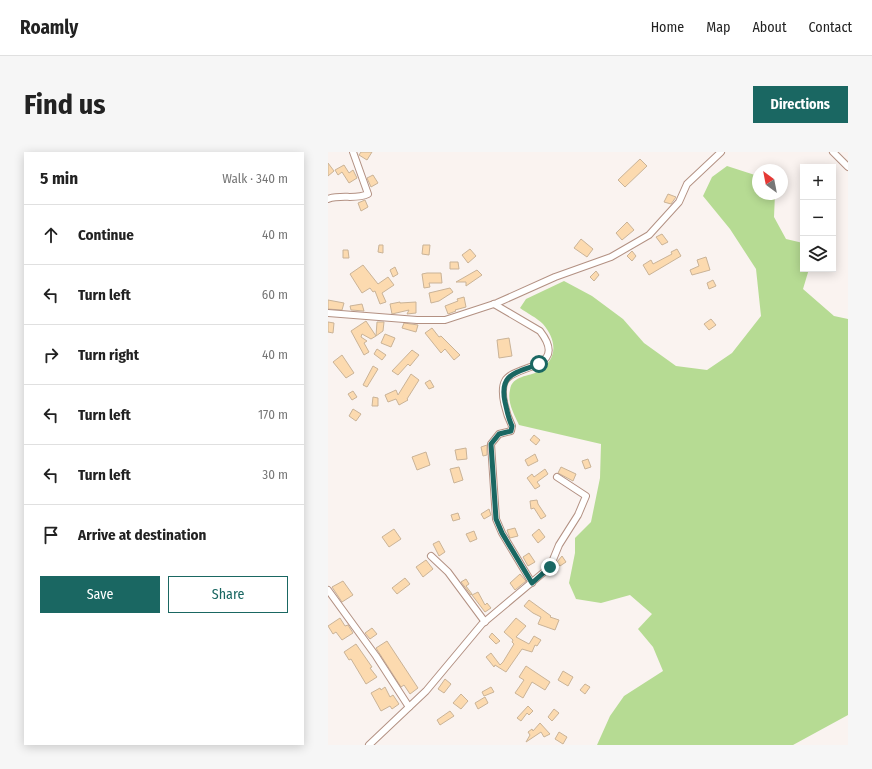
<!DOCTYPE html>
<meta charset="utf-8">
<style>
:root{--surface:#fff;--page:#f6f6f6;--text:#222;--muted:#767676;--line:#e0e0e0;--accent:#1a6762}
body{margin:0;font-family:"Fira Sans Condensed",sans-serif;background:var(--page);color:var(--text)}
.controls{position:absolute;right:12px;top:12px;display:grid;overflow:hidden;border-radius:0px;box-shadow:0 2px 10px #0003}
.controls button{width:36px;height:36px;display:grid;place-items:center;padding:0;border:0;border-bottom:1px solid var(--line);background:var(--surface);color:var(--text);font:20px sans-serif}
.compass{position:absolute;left:424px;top:12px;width:36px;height:36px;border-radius:50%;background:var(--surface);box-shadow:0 2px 10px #0003;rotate:328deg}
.stop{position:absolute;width:12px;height:12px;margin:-9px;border:3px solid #1a6762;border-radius:50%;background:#fff}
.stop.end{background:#1a6762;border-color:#fff;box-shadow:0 1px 4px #0008}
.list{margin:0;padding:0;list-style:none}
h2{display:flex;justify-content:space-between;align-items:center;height:52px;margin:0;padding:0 16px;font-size:17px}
h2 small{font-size:13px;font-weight:400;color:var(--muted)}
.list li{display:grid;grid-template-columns:26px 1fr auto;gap:12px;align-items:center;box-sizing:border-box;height:60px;padding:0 16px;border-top:1px solid var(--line)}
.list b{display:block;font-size:15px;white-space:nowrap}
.list em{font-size:13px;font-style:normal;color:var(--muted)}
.actions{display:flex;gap:8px;padding:12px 16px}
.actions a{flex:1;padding:9px 0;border:1px solid var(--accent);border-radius:0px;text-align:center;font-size:14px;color:var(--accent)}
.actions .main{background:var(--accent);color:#fff}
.icon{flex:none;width:22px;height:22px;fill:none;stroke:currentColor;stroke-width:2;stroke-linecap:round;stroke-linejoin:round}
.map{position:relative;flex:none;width:520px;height:593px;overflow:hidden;border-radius:0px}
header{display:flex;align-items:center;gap:24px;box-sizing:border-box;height:56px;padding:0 20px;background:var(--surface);border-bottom:1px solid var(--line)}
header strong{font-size:19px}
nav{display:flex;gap:22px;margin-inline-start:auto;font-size:14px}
.intro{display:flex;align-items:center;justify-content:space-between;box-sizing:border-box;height:96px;padding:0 24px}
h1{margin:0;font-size:28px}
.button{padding:10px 18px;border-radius:0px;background:var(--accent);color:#fff;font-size:14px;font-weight:700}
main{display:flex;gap:24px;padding:0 24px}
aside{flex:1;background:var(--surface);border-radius:0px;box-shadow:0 2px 10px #0003}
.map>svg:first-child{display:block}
</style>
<header>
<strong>Roamly</strong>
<nav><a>Home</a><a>Map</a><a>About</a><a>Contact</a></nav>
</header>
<div class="intro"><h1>Find us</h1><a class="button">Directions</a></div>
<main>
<aside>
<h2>5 min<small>Walk · 340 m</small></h2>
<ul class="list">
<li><svg class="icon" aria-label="ahead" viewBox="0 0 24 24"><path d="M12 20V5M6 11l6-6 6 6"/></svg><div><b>Continue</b></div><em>40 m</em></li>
<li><svg class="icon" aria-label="left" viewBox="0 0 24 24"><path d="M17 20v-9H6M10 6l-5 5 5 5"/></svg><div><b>Turn left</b></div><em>60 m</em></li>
<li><svg class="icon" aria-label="right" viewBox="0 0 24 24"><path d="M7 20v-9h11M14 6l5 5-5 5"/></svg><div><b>Turn right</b></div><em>40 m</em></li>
<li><svg class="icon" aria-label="left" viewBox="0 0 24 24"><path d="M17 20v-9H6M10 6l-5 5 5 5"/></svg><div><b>Turn left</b></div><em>170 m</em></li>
<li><svg class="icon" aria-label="left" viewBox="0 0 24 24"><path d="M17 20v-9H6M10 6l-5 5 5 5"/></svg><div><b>Turn left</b></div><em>30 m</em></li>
<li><svg class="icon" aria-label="arrive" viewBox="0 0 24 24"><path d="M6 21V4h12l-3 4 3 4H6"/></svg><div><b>Arrive at destination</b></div></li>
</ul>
<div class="actions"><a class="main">Save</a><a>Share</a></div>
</aside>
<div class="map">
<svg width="520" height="593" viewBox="0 0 520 593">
<rect width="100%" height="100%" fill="#faf3f0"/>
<path fill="#b6db93" d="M399,14l31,10v18h17l-1,23 12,22 17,4v26h6l-6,20 31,27 14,3v396l-55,30h-196l13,-29 14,-20 39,-25 -10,-24 -15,-18 14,-15 -22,-19 -29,8 -25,-4 -7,-16 6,-30v-15l16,-16 9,-44 1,-34 -82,-19c-5,-11 -12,-23 -9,-35 2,-15 19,-13 29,-19 19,-13 18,-30 4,-47 -6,-6 -16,-11 -23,-16l6,-9 38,-18 28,15 31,23 21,24 32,23 31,4 25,-17 29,-37 -5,-47 -26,-40 -27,-33 9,-19z"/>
<g fill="#fcdaaf" stroke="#cab397">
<path d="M33,0h11l-5,8 -8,-5z"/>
<path d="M312,7l7,7 -22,21 -7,-7z"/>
<path d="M0,11l6,8 -6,5z"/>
<path d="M16,13l5,8 4,-3 4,8 -8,5 -7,-11 -4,3 -3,-5z"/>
<path d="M45,23l5,8 -7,4 -4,-9z"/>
<path d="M340,42l8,3 -5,7 -7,-2z"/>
<path d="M37,48l3,7 -7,4 -3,-8z"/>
<path d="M299,70l7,8 -12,10 -6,-7z"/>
<path d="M334,82l6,8 -6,3 -6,-8z"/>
<path d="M253,87l12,10 -6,8 -13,-9z"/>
<path d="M51,93h4v8l-5,-1z"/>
<path d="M95,93h7l-1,10 -7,-1z"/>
<path d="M142,97l6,7 -8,7 -6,-8z"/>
<path d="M349,97l4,7 -32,19 -6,-10 8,-5 2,4 19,-10 -1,-2z"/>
<path d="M15,98h5l1,8h-6z"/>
<path d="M304,99l4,5 -4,5 -5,-5z"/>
<path d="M378,105l4,13 -18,5 -2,-5 9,-4 -2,-6z"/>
<path d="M122,110h8l1,7h-9z"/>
<path d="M35,113l15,19 10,-7 6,8 -12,8 4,9 -6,2 -5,-13 -2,1 -3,-4 -8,5 -7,-11 -5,-8z"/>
<path d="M67,115l3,7 -5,3 -3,-7z"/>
<path d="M149,118l5,5 -16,11v-4h-10z"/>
<path d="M268,119l3,4 -5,6 -4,-4z"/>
<path d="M99,121h14l1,10h-13l1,4 -6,1 -2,-14z"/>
<path d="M385,128l3,6 -7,3 -2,-6z"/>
<path d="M122,136l3,4 -14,9 -8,2 -2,-10z"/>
<path d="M136,145l2,10 -11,3 1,1 -8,3 -3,-8 13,-5 -1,-2z"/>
<path d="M0,148l16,3 -2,7 -14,-1z"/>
<path d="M72,150v1l16,-1v11l-9,1 2,-4 -17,4 -2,-10z"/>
<path d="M34,152l2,7 -13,-1 -1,-4z"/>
<path d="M383,167l5,6 -7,5 -5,-6z"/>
<path d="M38,169l10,15 -5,3 -9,-5 -1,3 6,4 -3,2 5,9 -5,3 -13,-24z"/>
<path d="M0,170l6,1 -1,10 -5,-1z"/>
<path d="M49,170h7l-1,9 -7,5z"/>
<path d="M76,171l14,2 -2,7 -14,-4z"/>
<path d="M104,176l7,9 2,-1 19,19 -6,5 -9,-11 -4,4 -16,-20z"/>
<path d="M57,182l10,4 -4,9 -10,-4z"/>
<path d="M181,186l3,18 -13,2 -2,-18z"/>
<path d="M49,197l9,6 -4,5 -8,-6z"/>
<path d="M84,198l7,5 -9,11 -2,-2 -10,11 -6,-4z"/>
<path d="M14,203l12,18 -8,5 -13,-16z"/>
<path d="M45,214l5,3 -11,18 -4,-2z"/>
<path d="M83,222l8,6 -12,19 1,1 -9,5 -3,-6 -8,3 -3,-7 11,-5 2,5z"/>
<path d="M102,228l4,7 -5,2 -4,-6z"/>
<path d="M25,239l4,6 -5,3 -4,-6z"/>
<path d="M45,245l5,1v8h-6z"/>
<path d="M25,257l8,5 -5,7 -7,-5z"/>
<path d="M206,283l6,5 -4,5 -6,-5z"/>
<path d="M159,293v10l-4,1 -2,-9z"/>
<path d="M138,296l1,11 -10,1 -2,-10z"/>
<path d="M98,300l4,13 -13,5 -5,-13z"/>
<path d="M207,302l3,7 -10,5 -3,-6z"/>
<path d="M260,307l3,8 -6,2 -3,-8z"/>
<path d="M131,315l4,13 -9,3 -4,-14z"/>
<path d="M233,315l15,7 -3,7 -15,-8z"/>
<path d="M217,317l3,5 -11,8 3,4 -5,3 -8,-11 5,-4 2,3z"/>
<path d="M209,348l1,4 8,12 -5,3 -7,-11 -3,1 -1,-8z"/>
<path d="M161,357l2,6 -7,4 -3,-5z"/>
<path d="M130,361l2,6 -7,2 -2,-6z"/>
<path d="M187,376l3,8 -8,2 -3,-8z"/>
<path d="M66,377l7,10 -12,8 -7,-10z"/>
<path d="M211,377l6,8 -7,6 -6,-8z"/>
<path d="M146,379l3,8 -7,3 -4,-8z"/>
<path d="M111,389l6,11 -6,4 -6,-12z"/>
<path d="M201,401l6,9 -7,4 -5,-9z"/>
<path d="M234,404l4,6 -6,4 -3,-4z"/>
<path d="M98,408l7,9 -10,8 -7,-10z"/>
<path d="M192,422l6,7 -11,9 -5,-7z"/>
<path d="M77,426l5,6 -13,10 -5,-6z"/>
<path d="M138,427l3,5 -3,2 6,8 -1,1 -10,-13z"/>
<path d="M15,429l10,14 -11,7 -10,-15z"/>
<path d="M150,440l7,13 2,-2 4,5 -6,4 -13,-17z"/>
<path d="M201,448l22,16 -1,1 9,3 -4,10 -17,-6 3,-7 -8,-4 -9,-7z"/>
<path d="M12,466l5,8 3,-1 5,8 -11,7 -6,-8 -3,2 -5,-8z"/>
<path d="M188,466l10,8 -10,11 13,7 5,-8 7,4 -4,6 -2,-1 -3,7 -10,-3 -16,23 -11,-7 -1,2 -8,-10 5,-4 9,12 3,-3 11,-18 -2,-2 1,-2 -9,-8z"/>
<path d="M44,476l5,6 -7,5 -5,-6z"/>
<path d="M164,481l8,8 -4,3 -7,-7z"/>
<path d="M59,489l31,47 -8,6 -6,-9 -3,2 -25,-39z"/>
<path d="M28,492l16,23 -2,1 7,9 -11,7 -15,-25 -2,1 -5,-8z"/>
<path d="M198,514l24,16 -5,8 -13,-8 -9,16 -8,-5 9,-13 -5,-3z"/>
<path d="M235,519l10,6 -5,9 -10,-6z"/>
<path d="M117,527l6,5 -7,9 -6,-4z"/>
<path d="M257,532l5,3 -5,7 -5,-4z"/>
<path d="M57,535l5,10 3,-2 6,9 -7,5 -2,-3 -9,5 -10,-18 9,-5 1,2z"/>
<path d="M163,535l3,5 -10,4 -2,-4z"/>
<path d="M133,542l7,7 -7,8 -8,-6z"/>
<path d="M157,545l3,6 -10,6 -3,-6z"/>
<path d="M200,554l5,5 -4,4 -2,-2 -6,8 -4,-3z"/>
<path d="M226,557l5,4 -7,8 -4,-4z"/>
<path d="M122,559l4,5 -14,9 -3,-5z"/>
<path d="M212,571l10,11 -6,3 -3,-5 -15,10 4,-7 -2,-3 4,-3 1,2z"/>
<path d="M231,580l8,5 -4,7 -8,-5z"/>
</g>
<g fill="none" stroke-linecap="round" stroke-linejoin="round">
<defs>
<g id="street">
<path d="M505,0l15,15"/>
<path d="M0,47c13,-5 28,1 40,-5l-15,-42"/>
<path d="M166,152l46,27c30,39 -26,33 -35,50 -6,11 2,35 7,45l-1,5 -12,3 -8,10 5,75 6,14 30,50"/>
<path d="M0,161l89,7h28l52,-17 58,-26 56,-20 38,-22 30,-33 8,-18 34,-32"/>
<path d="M103,404l17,16 37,50"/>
<path d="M0,438l48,66 33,51"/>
<path d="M41,593l57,-54 56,-67 68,-57 9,-22 19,-30 8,-19 -29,-19"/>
</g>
</defs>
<use href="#street" stroke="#b39183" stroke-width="8"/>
<use href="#street" stroke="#fff" stroke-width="6"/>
</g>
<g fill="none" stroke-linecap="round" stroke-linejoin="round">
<path stroke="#1a6762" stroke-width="5" d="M211,212c-23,9 -40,9 -34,38 2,8 3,16 7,24l-1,5 -12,3 -8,10 5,75 6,14 30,50 18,-16"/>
</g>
</svg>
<div class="controls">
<button>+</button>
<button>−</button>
<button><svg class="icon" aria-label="layers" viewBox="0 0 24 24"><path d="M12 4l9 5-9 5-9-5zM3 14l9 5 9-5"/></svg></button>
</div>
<svg class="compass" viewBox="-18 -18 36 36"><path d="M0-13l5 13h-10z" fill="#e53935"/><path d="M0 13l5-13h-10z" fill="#767676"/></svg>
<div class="stop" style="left:211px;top:212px"></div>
<div class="stop end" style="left:222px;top:415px"></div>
</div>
</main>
